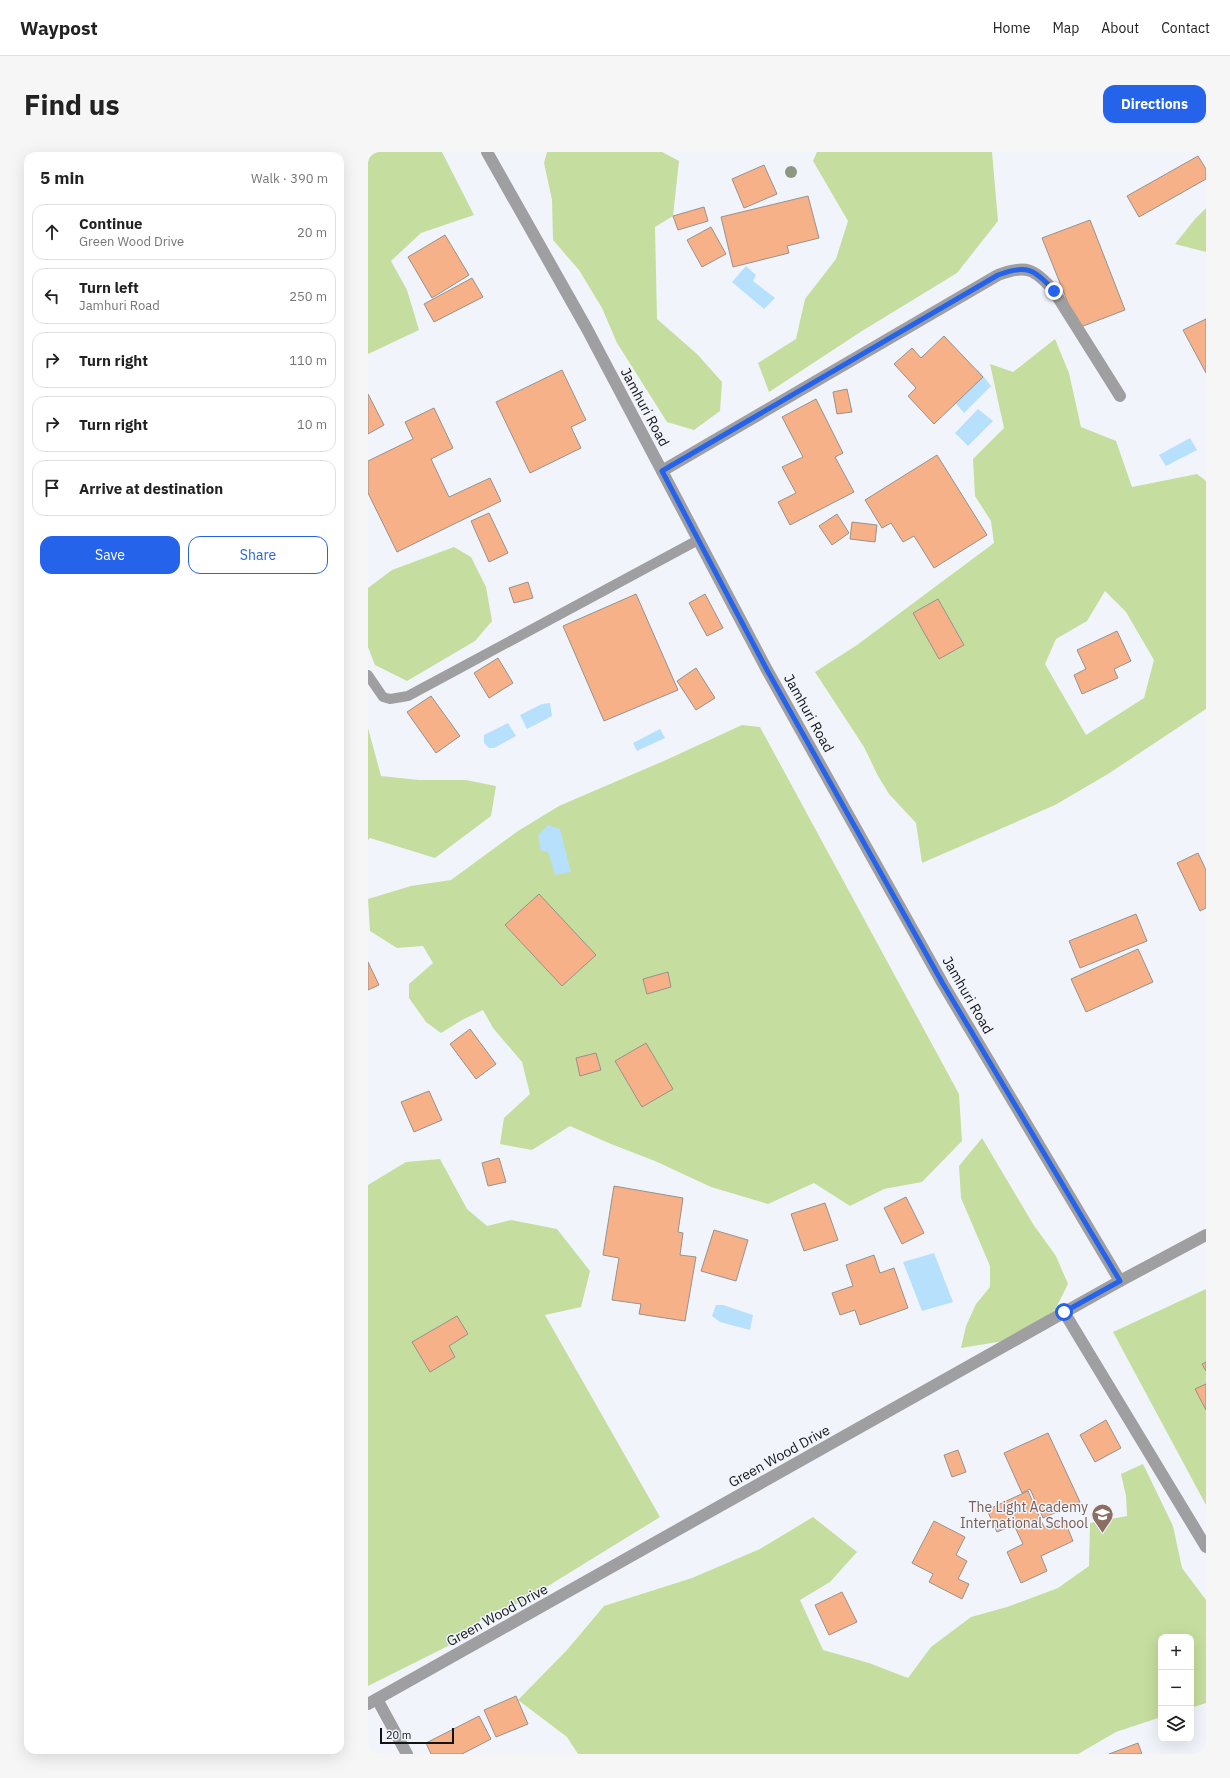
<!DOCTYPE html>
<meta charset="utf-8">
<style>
:root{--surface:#fff;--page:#f6f6f6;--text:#222;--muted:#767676;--line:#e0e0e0;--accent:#2563eb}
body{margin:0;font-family:"IBM Plex Sans",sans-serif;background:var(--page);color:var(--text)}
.controls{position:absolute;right:12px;bottom:12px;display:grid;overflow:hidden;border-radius:8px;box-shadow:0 4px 16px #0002}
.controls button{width:36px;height:36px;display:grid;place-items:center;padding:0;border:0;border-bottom:1px solid var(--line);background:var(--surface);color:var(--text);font:20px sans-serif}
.scale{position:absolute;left:12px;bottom:10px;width:74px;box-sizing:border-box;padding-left:4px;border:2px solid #121416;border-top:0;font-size:11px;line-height:14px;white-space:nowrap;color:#121416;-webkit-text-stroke:3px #f1f5fb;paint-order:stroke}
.stop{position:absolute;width:12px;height:12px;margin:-9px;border:3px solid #2563eb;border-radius:50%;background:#fff}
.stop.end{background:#2563eb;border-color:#fff;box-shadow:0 1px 4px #0008}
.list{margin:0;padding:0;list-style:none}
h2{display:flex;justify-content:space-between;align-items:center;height:52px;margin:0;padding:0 16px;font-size:17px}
h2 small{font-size:13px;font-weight:400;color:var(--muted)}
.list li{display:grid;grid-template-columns:26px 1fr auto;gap:12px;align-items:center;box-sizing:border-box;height:56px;margin:0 8px 8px;padding:0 8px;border:1px solid var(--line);border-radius:12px}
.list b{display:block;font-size:15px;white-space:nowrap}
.list p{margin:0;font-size:13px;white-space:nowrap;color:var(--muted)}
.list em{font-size:13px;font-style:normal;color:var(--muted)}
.actions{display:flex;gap:8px;padding:12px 16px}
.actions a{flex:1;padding:9px 0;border:1px solid var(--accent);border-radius:12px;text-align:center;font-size:14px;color:var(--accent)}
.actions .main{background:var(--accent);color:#fff}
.icon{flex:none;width:22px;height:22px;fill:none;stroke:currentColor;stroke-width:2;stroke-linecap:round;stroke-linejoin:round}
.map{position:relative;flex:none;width:838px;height:1602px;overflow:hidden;border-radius:12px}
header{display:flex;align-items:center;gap:24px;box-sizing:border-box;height:56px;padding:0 20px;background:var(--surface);border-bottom:1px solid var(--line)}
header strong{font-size:19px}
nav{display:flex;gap:22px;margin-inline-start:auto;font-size:14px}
.intro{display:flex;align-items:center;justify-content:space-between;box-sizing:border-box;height:96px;padding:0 24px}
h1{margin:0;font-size:28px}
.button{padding:10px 18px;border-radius:12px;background:var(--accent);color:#fff;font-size:14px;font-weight:700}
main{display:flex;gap:24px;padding:0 24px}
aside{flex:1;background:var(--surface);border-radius:12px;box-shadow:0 4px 16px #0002}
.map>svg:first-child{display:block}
</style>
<header>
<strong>Waypost</strong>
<nav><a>Home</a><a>Map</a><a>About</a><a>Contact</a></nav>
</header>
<div class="intro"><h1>Find us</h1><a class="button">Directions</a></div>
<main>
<aside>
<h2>5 min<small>Walk · 390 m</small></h2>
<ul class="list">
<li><svg class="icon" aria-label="ahead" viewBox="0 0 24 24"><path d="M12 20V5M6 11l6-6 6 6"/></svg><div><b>Continue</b><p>Green Wood Drive</p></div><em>20 m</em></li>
<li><svg class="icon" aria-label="left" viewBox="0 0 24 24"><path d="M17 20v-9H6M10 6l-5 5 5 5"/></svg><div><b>Turn left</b><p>Jamhuri Road</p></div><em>250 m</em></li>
<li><svg class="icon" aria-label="right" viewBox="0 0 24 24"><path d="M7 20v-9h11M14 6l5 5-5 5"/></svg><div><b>Turn right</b></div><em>110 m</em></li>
<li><svg class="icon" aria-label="right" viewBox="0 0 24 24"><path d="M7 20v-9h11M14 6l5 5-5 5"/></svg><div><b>Turn right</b></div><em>10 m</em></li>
<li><svg class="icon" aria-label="arrive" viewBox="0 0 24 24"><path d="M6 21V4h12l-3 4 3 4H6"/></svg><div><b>Arrive at destination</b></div></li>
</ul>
<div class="actions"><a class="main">Save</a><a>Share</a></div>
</aside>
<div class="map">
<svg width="838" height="1602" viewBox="0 0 838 1602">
<rect width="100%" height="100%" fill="#f1f5fb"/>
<g fill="#c5dd9e" fill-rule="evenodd">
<path d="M0,0h74l32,63 -53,18 -30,28 16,29 12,40 -51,24z"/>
<path d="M179,0h115l17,9 -6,55 -18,11 2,92 40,35 25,28 -2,29 -26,19 -27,-8 -50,-79 -15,-35 -23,-38 -26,-30 -1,-40 -8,-37z"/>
<path d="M449,0h175l6,69 -41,52 -95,58 -93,61 -11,-29 38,-24 9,-40 31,-40 12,-38 -35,-60z"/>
<path d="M838,56v44l-31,-8 20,-25z"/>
<path d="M687,187l14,34 12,54 35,14 16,46 65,-13 9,7v228l-98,65 -53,31 -133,58 -6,-40 -27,-29 -11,-18 -14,-29 -49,-75 42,-27 137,-102 -3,-22 -16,-25 -2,-37 31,-31 -14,-64 23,8zM737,439l21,21 28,48 -10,38 -58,37 -41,-71 11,-25 31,-18z"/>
<path d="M86,395l17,10 15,30 6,34 -17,20 -68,40 -32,-16 -7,-18v-59l24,-18z"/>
<path d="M374,573l18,2 199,367 3,47 -40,41 -38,7 -34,17 -36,-23 -46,21 -57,-17 -56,-26 -44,-17 -41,-18 -38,24 -32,-6 4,-26 26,-24 -8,-32 -29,-34 -10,-18 -21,10 -21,13 -15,-11 -17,-24v-14l24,-21 -10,-17 -26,2 -27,-17 -2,-32 43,-13 40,-6 67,-49 41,-25 107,-46z"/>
<path d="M0,576l13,48 38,4h47l30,6 -5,30 -56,42 -65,-20 -2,2z"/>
<path d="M614,986l51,86 23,32 12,28 -13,26 -39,29 -55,9 5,-22 10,-22 14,-17v-21l-29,-68 -2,-32z"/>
<path d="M72,1007l27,50 20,17 24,-6 46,9 33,42 -9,36 -36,8 115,202 -138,85 -35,12 -25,25 -94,47v-501l38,-23z"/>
<path d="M838,1137v216l-93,-173z"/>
<path d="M775,1312l30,62 9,42 24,32v103l-15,5v-71h-30v80l-45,15 -38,22h-500l-11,-17 -49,-37 49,-50 37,-44 88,-28 68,-29 53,-32 44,35 -27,30 -30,18 23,50 46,13 39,15 23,-31 40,-30 36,-10 51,-19 31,-22 1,-43 37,-7 -1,-20 -5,-22z"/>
</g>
<g fill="#b6e0fc">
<path d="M378,114l10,9 -3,6 22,17 -11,11 -32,-27z"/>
<path d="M610,218l13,16 -27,27 -12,-14z"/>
<path d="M610,257l15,12 -25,25 -13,-13z"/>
<path d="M822,286l7,12 -31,16 -7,-11z"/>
<path d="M182,551l2,13 -25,13 -7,-14 22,-11z"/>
<path d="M140,571l8,13 -22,12h-5l-5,-5v-8z"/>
<path d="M292,577l5,9 -28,13 -4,-8z"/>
<path d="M180,673l12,4 11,43 -16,3 -7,-23 -7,-1 -3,-16z"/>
<path d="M566,1101l19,49 -31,9 -19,-49z"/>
<path d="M348,1153h7l30,10 -3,15 -30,-8 -8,-6z"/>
</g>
<g fill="#f6b188" stroke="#98918d">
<path d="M830,4l8,13v10l-67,38 -12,-21z"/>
<path d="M396,13l13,29 -33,14 -12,-29z"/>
<path d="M440,44l11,42 -32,8 2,7 -56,14 -12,-50z"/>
<path d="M336,55l4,14 -30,9 -5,-14z"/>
<path d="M722,68l35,90 -47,18 -36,-90z"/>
<path d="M343,75l15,27 -24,13 -15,-27z"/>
<path d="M77,83l24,40 -37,23 -24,-41z"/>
<path d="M104,126l11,19 -49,25 -10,-18z"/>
<path d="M838,167v54l-23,-43z"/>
<path d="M576,184l39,41 -49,47 -26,-28 8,-8 -22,-24 18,-16 9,10z"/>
<path d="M194,218l24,50 -15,7 10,21 -51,25 -34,-71z"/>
<path d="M479,237l5,23 -15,2 -4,-22z"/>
<path d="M0,242l16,31 -16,9z"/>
<path d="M448,247l27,54 -8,4 19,35 -64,33 -12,-23 18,-9 -14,-26 21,-10 -21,-40z"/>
<path d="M66,256l19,40 -22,11 18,38 41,-19 11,23 -104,51 -29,-59v-32l45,-22 -8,-17z"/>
<path d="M569,303l50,80 -53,33 -20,-32 -11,6 -12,-19 -9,5 -17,-28z"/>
<path d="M121,361l19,40 -19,9 -18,-41z"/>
<path d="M469,362l12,19 -17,12 -13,-19z"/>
<path d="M484,370l25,3 -2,17 -25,-3z"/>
<path d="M160,430l5,16 -19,5 -5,-15z"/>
<path d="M268,442l42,96 -74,31 -41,-95z"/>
<path d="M337,442l18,34 -16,8 -18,-33z"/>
<path d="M570,447l26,46 -25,14 -26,-46z"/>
<path d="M749,479l14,30 -17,8 4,9 -36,16 -8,-19 12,-6 -9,-19z"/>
<path d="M130,506l15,25 -24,15 -15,-25z"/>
<path d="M328,516l19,30 -19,12 -19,-29z"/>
<path d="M63,544l29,40 -24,17 -29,-41z"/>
<path d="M830,701l8,17v38l-6,3 -23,-48z"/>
<path d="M171,742l57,61 -34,31 -57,-61z"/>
<path d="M768,762l11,27 -67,27 -11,-27z"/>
<path d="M770,797l15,33 -67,30 -15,-33z"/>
<path d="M0,810l11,23 -11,5z"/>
<path d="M300,820l3,15 -24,7 -4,-15z"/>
<path d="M102,877l26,35 -20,15 -26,-35z"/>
<path d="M278,891l27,46 -31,18 -27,-46z"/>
<path d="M228,901l5,17 -21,6 -4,-18z"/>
<path d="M61,939l13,29 -28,12 -13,-30z"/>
<path d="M131,1006l7,24 -18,4 -6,-23z"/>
<path d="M246,1034l69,12 -5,34 5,1 -3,22 16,2 -11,64 -46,-7 2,-10 -29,-4 7,-42 -16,-3z"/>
<path d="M538,1045l18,36 -22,11 -18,-36z"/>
<path d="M457,1051l13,37 -34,11 -13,-37z"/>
<path d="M346,1078l34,10 -12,41 -35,-10z"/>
<path d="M506,1103l6,18 14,-5 14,40 -48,17 -5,-15 -15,5 -8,-22 21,-7 -7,-21z"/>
<path d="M89,1164l11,18 -19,12 6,11 -25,15 -18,-30z"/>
<path d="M838,1210v9l-4,-7z"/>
<path d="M838,1232v26l-11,-21z"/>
<path d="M738,1268l15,28 -26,14 -15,-27z"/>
<path d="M680,1281l32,69 -37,16 -13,-29 -8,4 -18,-40z"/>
<path d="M590,1298l8,22 -14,5 -8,-22z"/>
<path d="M660,1339l16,36 20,-8 9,22 -32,15 6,15 -26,12 -14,-31 16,-8 -9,-19 -17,7 -10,-22z"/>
<path d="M566,1369l31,16 -9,18 11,6 -9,18 11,5 -7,15 -33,-17 4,-8 -21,-11z"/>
<path d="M474,1440l15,30 -28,13 -14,-30z"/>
<path d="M148,1544l12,28 -32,13 -12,-27z"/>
<path d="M111,1564l12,23 -29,15h-31l-5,-11z"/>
<path d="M770,1591l4,11h-33z"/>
</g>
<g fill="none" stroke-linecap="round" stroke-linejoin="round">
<path stroke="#9f9fa2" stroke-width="10" d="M0,523l15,22 7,2 18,-3 290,-156"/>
<g stroke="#9f9fa2" stroke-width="12">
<path d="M119,0l100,177 180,341 176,314 177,297"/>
<path d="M294,319l336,-196c28,-11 37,-6 56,16l66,105"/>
<path d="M696,1160l142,235"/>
<path d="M9,1547l30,55"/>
<path d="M0,1552l752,-423 86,-46"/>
</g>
</g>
<circle fill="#8d987f" cx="423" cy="20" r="6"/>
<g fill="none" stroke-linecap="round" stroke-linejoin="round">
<path stroke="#2563eb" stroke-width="5" d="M686,139c-19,-22 -28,-27 -56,-16l-336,196 105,199 176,314 177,297 -56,31"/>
</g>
<defs>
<symbol id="school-pin" viewBox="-11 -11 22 30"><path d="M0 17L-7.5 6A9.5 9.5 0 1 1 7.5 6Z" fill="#8d6e63" stroke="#f1f5fb"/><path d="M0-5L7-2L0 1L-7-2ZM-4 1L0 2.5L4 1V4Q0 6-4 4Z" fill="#fff"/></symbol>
</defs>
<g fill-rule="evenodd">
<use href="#school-pin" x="722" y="1350" width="25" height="34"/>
</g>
<g text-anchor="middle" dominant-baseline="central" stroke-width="3" stroke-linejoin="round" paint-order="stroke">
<g font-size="14" fill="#121416" stroke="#f1f5fb">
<text transform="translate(277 255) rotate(62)">Jamhuri Road</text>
<text transform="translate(441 561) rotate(61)">Jamhuri Road</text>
<text transform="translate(600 843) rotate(60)">Jamhuri Road</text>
<text transform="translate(411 1304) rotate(-29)">Green Wood Drive</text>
<text transform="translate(129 1463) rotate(-29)">Green Wood Drive</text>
</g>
<g font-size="14" fill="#785e54" stroke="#f1f5fb" text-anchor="end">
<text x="720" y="1355">The Light Academy<tspan x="720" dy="16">International School</tspan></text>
</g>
</g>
</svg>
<div class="controls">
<button>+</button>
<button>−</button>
<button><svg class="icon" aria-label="layers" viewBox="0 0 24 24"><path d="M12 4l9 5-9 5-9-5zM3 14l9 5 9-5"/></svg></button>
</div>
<div class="scale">20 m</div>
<div class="stop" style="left:696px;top:1160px"></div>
<div class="stop end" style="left:686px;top:139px"></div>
</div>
</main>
